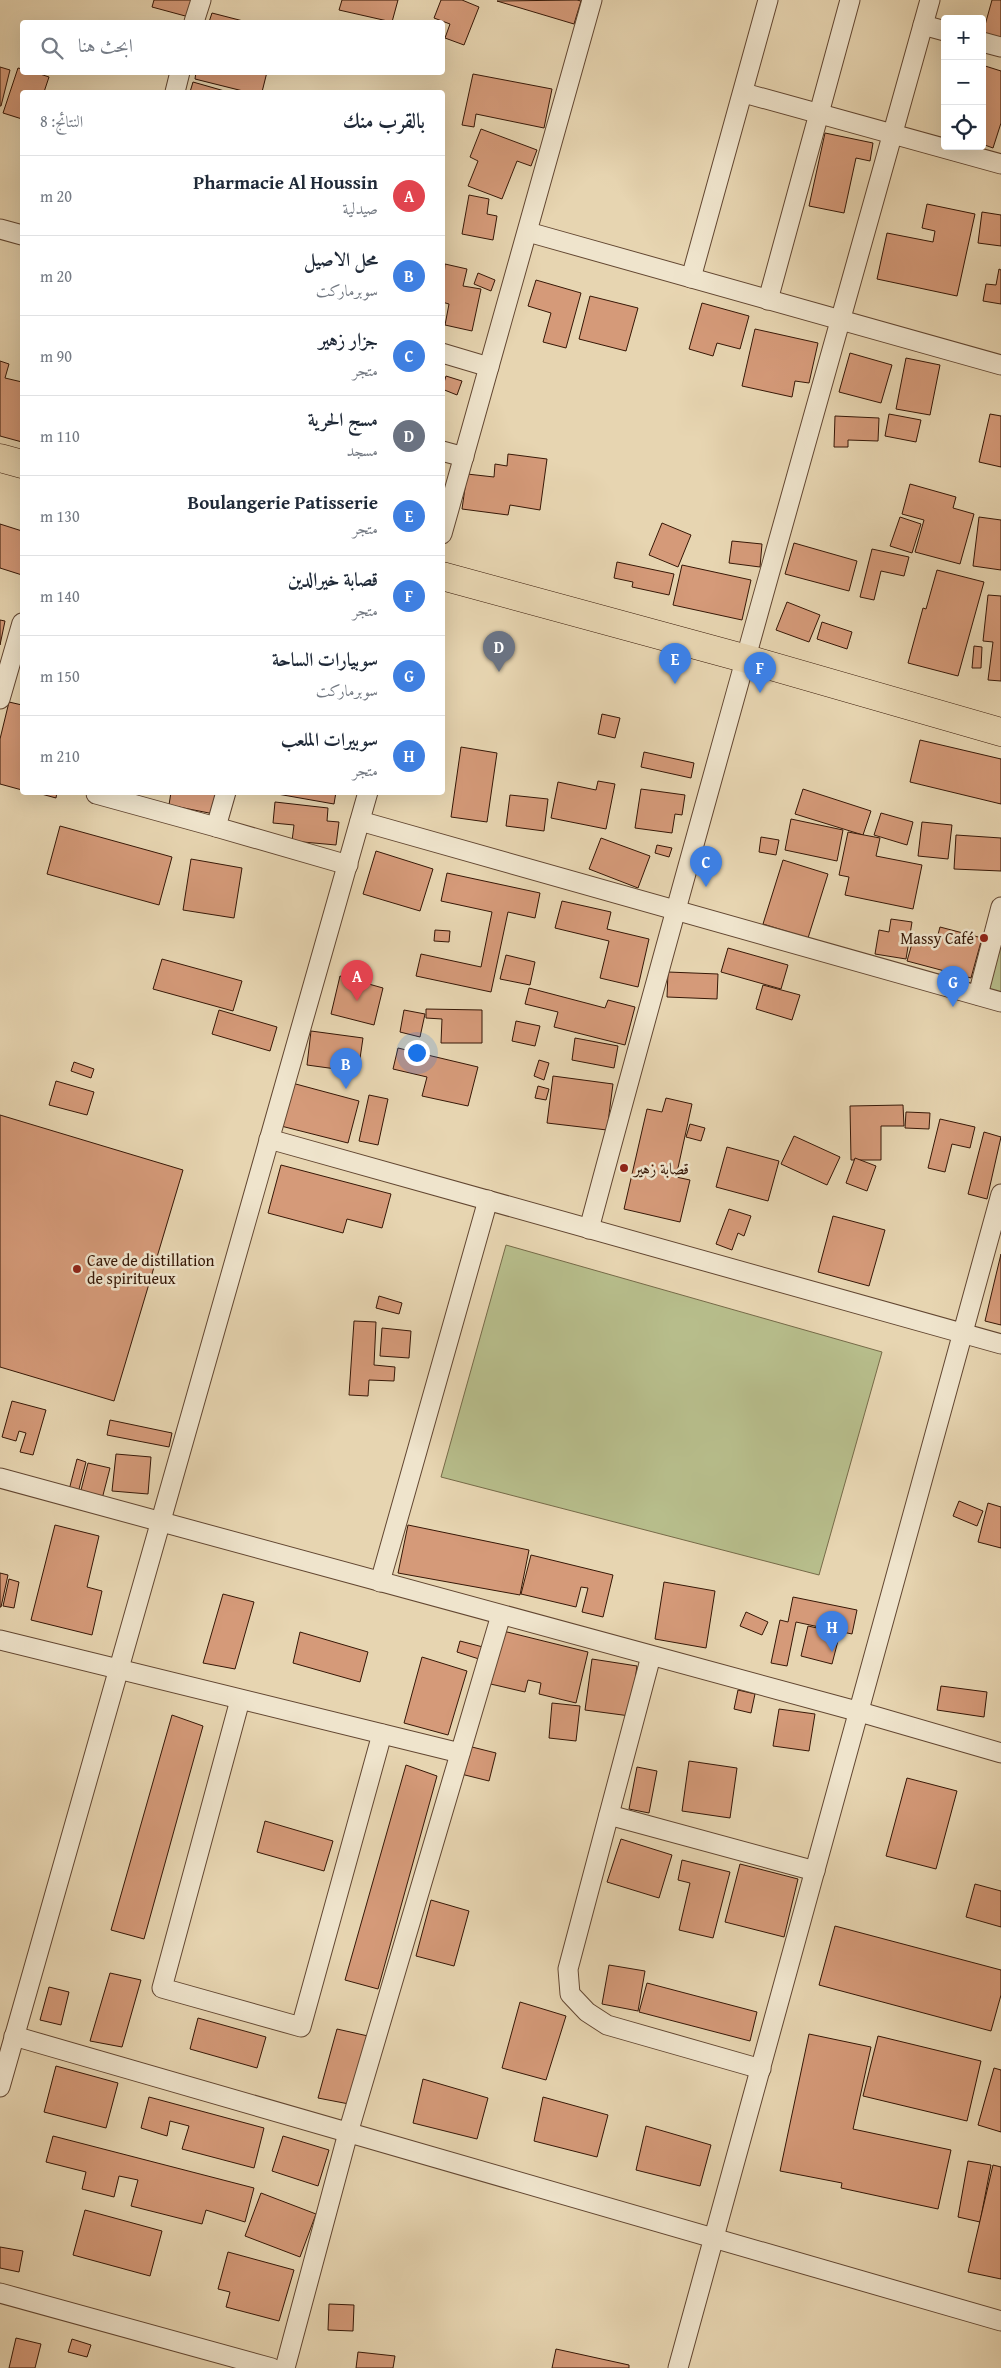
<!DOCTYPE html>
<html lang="ar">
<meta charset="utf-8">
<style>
:root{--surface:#fff;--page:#f6f6f7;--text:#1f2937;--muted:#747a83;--line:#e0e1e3;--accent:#ea580c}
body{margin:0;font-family:"Gentium Book Plus",Amiri,serif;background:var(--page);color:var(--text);direction:rtl}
.controls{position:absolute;right:15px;top:15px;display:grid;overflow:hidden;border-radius:5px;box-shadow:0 5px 20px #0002}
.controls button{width:45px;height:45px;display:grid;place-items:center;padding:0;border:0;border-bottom:1px solid var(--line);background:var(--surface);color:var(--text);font:25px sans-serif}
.you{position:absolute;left:416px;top:1052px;width:18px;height:18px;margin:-12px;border:4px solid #fff;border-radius:50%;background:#1a73e8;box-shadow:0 0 0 8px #1a73e833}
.badge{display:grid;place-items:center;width:32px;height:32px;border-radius:50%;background:var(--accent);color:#fff;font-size:16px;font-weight:700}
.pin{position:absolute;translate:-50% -41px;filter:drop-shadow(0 1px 2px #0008)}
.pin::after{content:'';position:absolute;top:26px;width:18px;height:15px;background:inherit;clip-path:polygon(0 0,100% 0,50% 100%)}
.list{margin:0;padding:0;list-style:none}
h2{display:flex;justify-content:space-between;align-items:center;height:65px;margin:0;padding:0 20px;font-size:21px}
h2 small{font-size:16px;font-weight:400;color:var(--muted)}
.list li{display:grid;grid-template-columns:32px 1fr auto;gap:15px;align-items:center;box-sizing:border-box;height:80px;padding:0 20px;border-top:1px solid var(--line)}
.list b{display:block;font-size:19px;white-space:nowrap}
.list p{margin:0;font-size:16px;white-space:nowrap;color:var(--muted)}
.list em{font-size:16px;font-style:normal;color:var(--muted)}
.icon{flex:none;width:28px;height:28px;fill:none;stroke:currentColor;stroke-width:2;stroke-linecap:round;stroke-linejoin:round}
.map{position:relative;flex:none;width:1001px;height:2368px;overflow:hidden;direction:ltr}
.search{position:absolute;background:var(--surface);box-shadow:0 5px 20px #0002;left:20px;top:20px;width:425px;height:55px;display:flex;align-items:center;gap:12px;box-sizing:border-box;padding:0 18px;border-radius:5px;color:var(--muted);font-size:19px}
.panel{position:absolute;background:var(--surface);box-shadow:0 5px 20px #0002;left:20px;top:90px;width:425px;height:705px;border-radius:5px;direction:rtl}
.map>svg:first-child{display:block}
</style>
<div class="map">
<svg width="1001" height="2368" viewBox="0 0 1001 2368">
<rect width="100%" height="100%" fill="#e7d5b1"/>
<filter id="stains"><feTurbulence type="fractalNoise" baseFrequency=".004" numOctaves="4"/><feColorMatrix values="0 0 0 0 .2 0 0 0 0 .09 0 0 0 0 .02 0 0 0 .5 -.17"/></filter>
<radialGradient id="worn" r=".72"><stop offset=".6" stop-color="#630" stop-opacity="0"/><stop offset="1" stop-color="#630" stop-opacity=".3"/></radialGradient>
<g fill="#b7bd8b" stroke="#766a48">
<path d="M1001,942v54l-15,-4z"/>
<path d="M506,1245l376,107 -63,223 -378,-98z"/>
</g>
<g fill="#d59a79" stroke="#361706">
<path d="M154,0h39l-4,17 -37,-10z"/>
<path d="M342,0h56l-6,22 -53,-12z"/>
<path d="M441,0h21l17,7 -15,38 -19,-7 5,-14 -16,-6z"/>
<path d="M577,0l4,1 -7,23 -77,-23z"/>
<path d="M992,0h9v41l-19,-5z"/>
<path d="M212,13l35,9h-38z"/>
<path d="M982,65l19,6v52l-8,25 -11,-4z"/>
<path d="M0,67l10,3 -9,36h-1z"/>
<path d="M18,68l4,1v3h12l15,5 -5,15h-22v27l-19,-6z"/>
<path d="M196,72h71l-5,20h-15l-52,-13z"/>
<path d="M473,74l79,15 -8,39 -68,-14 -2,13 -12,-2z"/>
<path d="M193,82l35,10h-38z"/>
<path d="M481,129l56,21 -6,16 -14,-5 -15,38 -34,-13 10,-25 -8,-4z"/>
<path d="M825,133l48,10 -3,18 -14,-3 -12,55 -35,-7z"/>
<path d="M469,195l20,4 -2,15 10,2 -4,24 -31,-6z"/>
<path d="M927,204l48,10 -18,82 -80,-17 10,-46 46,9 2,-11 -13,-3z"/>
<path d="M982,212l19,3v31l-23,-3z"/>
<path d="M445,264l22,5 -4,17 18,3 -9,42 -27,-6 4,-21 -7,-2z"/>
<path d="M999,269l2,1v34l-18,-3 3,-17 10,1z"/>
<path d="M478,273l17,7 -4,11 -17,-7z"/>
<path d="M536,280l45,13 -15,55 -23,-6 8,-29 -23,-7z"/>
<path d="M590,296l48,12 -12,43 -47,-12z"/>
<path d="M702,303l47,13 -9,33 -23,-6 -4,13 -24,-7z"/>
<path d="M755,329l63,14 -9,40 -14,-2 -3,16 -50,-11z"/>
<path d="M850,353l42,12 -11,38 -42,-11z"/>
<path d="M906,358l34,7 -10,50 -34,-6z"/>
<path d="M0,361l9,3 -4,14 17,4v60l-22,-6z"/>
<path d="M446,376l16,5 -5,14 -15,-6z"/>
<path d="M889,414l32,6 -5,22 -31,-6z"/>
<path d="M990,414l11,2v51l-22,-5z"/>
<path d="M835,416l44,2 -1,23 -30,-1v7h-14z"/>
<path d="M508,454l39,5 -7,51 -30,-5 -2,10 -46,-6 5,-35 27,3 1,-13 12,2z"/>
<path d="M910,484l46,13 -3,11 21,6 -14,50 -45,-12 9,-32 -22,-6z"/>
<path d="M900,517l21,7 -9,29 -22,-7z"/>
<path d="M979,517l22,3v50l-28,-4z"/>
<path d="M662,523l29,12 -13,32 -29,-12z"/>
<path d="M0,524l22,7v44l-22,-7z"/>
<path d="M732,541l30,3 -2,23 -31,-4z"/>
<path d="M794,543l63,18 -8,30 -64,-17z"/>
<path d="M872,549l37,8 -5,19 -23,-5 -7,29 -14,-3z"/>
<path d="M617,562l57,12 -5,21 -37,-8 1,-5 -19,-4z"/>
<path d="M682,565l69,15 -9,40 -69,-15z"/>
<path d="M937,570l47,12 -26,94 -50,-13 15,-55 3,1z"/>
<path d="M988,595l13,1v85l-13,-1 5,-38 -10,-1z"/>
<path d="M787,602l33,13 -11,27 -33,-12z"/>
<path d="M0,620l5,1 -5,24z"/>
<path d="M822,622l30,10 -5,17 -30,-10z"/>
<path d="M974,646l8,1 -1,21h-9z"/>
<path d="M9,702l13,3v85l-22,-6v-45z"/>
<path d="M602,714l18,4 -5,20 -17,-4z"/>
<path d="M920,740l81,19v45l-91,-22z"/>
<path d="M461,747l36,6 -10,69 -36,-5z"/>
<path d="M644,752l50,11 -3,15 -50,-11z"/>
<path d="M598,781l17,3 -9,45 -55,-11 7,-36 38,8z"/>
<path d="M641,789l44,6 -3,20 -7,-1 -3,19 -37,-5z"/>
<path d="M803,789l68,22 -8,24 -68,-21z"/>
<path d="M34,792h23l-1,6z"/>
<path d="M171,792h52l-4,23 -50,-10z"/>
<path d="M266,792h70l-2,12z"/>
<path d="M510,795l38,4 -4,32 -38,-5z"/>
<path d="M275,802l53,6 -1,13 12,1 -3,23 -44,-4 2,-16 -21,-2z"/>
<path d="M881,813l32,9 -6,23 -33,-10z"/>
<path d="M791,819l52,11 -6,31 -52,-11z"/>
<path d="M922,822l30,3 -4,34 -30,-3z"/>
<path d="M60,826l112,31 -13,48 -112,-31z"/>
<path d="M848,832l32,6 -4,18 46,9 -9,44 -68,-14 4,-18 -10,-2z"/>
<path d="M956,835l45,3v33l-47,-2z"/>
<path d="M761,837l18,3 -3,15 -17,-3z"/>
<path d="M601,838l49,18 -12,32 -49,-19z"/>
<path d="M657,845l15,3 -3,9 -14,-4z"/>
<path d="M376,851l57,18 -13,42 -57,-17z"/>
<path d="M191,859l51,9 -8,50 -51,-8z"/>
<path d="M783,860l45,14 -20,64 -45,-14z"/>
<path d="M447,873l93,20 -5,25 -27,-6 -17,80 -75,-16 5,-22 60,13 11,-55 -51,-11z"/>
<path d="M562,901l49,11 -4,17 42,10 -11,48 -38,-9 9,-37 -54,-13z"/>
<path d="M891,919l21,3 -6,37 -31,-5 4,-24 10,2z"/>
<path d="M940,927l42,11 -11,40 -64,-17 6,-21 22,6z"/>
<path d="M435,930l15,1 -1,11 -15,-1z"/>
<path d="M728,948l60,17 -7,24 -60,-17z"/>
<path d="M506,955l29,7 -5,23 -30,-6z"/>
<path d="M162,959l80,22 -9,30 -80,-22z"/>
<path d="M668,972l50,2 -1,25 -50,-2z"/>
<path d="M340,976l43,12 -9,37 -43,-11z"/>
<path d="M763,985l37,10 -8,25 -36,-11z"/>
<path d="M529,988l76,20 3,-8 27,7 -10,38 -71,-18 4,-15 -33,-8z"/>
<path d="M426,1009l56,1v33h-41l1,-24 -16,-1z"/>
<path d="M219,1010l58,17 -7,24 -58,-17z"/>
<path d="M404,1010l21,4 -5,23 -20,-5z"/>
<path d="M516,1021l24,5 -5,20 -23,-5z"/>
<path d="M311,1031l52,7 -5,34 -51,-7z"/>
<path d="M575,1038l43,8 -4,22 -42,-8z"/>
<path d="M398,1048l80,19 -10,39 -46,-10 5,-19 -34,-8z"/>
<path d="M539,1060l10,3 -5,17 -10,-4z"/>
<path d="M74,1062l20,7 -3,9 -20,-7z"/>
<path d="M553,1076l60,8 -6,46 -60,-7z"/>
<path d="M56,1081l38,11 -7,23 -38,-10z"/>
<path d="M292,1083l67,18 -11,42 -67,-17z"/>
<path d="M538,1086l11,3 -3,11 -11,-2z"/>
<path d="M369,1095l19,4 -10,46 -19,-4z"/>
<path d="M666,1098l26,6 -16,73 14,3 -10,42 -56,-13 23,-100 15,3z"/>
<path d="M903,1105l1,21h-23v34h-30l-1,-54z"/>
<path d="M906,1112l24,1 -1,16 -24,-1z"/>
<path d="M0,1115l183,55 -69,231 -114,-34z"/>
<path d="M940,1119l35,8 -5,21 -18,-4 -7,28 -17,-4z"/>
<path d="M690,1124l15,4 -4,13 -15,-4z"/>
<path d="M984,1132l17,5 -14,62 -19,-5z"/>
<path d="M794,1136l46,21 -13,28 -46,-21z"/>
<path d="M727,1147l52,14 -11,40 -52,-14z"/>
<path d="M855,1158l21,8 -9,25 -21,-8z"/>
<path d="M281,1165l110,29 -9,34 -35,-9 -4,14 -75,-20z"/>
<path d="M729,1209l22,7 -7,20 -6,-3 -6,17 -16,-6z"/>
<path d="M833,1216l52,14 -16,56 -51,-14z"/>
<path d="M1001,1254v71l-16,-4z"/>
<path d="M379,1296l23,7 -3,11 -23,-6z"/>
<path d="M354,1321l22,1 -2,43 21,2 -1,14 -25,-1 -1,16 -19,-1z"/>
<path d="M382,1328l29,3 -2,27 -29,-2z"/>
<path d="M12,1401l34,9 -13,45 -13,-3 6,-19 -7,-2 -3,10 -14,-4z"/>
<path d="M110,1420l62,13 -3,14 -62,-12z"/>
<path d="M116,1454l35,3 -3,37 -36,-3z"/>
<path d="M77,1459l9,3 -8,31 -9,-3z"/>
<path d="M88,1463l22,5 -8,31 -22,-5z"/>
<path d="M959,1501l24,10 -6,15 -24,-10z"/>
<path d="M988,1503l13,4v41l-23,-6z"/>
<path d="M55,1525l44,11 -12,51 15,4 -10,44 -61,-15z"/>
<path d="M408,1525l121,25 -9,45 -122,-22z"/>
<path d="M531,1555l82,20 -10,42 -21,-5 6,-24 -7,-1 -5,20 -55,-13z"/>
<path d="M0,1573l8,2 -7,32h-1z"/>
<path d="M9,1579l10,3 -5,26 -11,-2z"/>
<path d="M664,1582l51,9 -9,57 -51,-9z"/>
<path d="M223,1594l31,8 -19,67 -32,-6z"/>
<path d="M793,1597l64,13 -5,24 -56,-12 -9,44 -16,-3 9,-43 8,2z"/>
<path d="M746,1612l22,10 -6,13 -22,-9z"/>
<path d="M808,1626l32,7 -8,31 -31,-8z"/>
<path d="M495,1629l93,23 -12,51 -37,-9 2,-11 -13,-3 -3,12 -43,-10z"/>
<path d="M300,1632l68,20 -8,30 -67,-19z"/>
<path d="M460,1641l23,6 -4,12 -22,-7z"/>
<path d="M422,1657l45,14 -19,64 -44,-12z"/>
<path d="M592,1659l45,7 -7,50 -45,-6z"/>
<path d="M941,1686l46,6 -3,25 -47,-7z"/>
<path d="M738,1690l17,4 -4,19 -17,-4z"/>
<path d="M552,1703l28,3 -4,35 -27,-3z"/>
<path d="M779,1709l36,5 -6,37 -36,-5z"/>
<path d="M172,1715l31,11 -59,213 -33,-9z"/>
<path d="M464,1745l32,8 -7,28 -32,-8z"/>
<path d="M689,1761l48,7 -7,50 -48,-7z"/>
<path d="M406,1765l31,11 -59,213 -33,-9z"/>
<path d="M637,1767l20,4 -8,42 -20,-4z"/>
<path d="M907,1778l50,13 -21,78 -50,-13z"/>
<path d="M265,1821l68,20 -9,30 -67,-19z"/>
<path d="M621,1839l51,16 -13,43 -52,-16z"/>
<path d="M682,1860l48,12 -17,66 -34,-8 11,-47 -12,-3z"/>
<path d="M740,1864l58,15 -14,58 -59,-15z"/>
<path d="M975,1884l26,7v36l-35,-10z"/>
<path d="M431,1900l38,11 -15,55 -38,-10z"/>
<path d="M835,1926l166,44v25l-10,36 -172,-46z"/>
<path d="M609,1965l36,6 -7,40 -36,-7z"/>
<path d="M110,1973l31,7 -19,67 -32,-6z"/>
<path d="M647,1983l110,29 -7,29 -111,-29z"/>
<path d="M49,1987l20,5 -8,33 -21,-5z"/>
<path d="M520,2002l46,14 -20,64 -44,-12z"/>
<path d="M198,2018l68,19 -9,31 -67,-19z"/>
<path d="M337,2029l31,7 -19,68 -31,-6z"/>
<path d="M809,2034l62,13 -18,82 98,21 -13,59 -97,-21 1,-5 -62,-12z"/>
<path d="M878,2036l103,25 -14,60 -104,-25z"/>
<path d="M56,2066l62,17 -12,45 -62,-16z"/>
<path d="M994,2068l7,2v62l-23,-7z"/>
<path d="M423,2079l65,19 -11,41 -64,-16z"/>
<path d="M149,2097l115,31 -10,40 -72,-19 7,-23 -19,-5 -3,15 -26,-8z"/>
<path d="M543,2097l65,18 -11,42 -63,-16z"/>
<path d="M646,2126l65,19 -11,41 -64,-16z"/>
<path d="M53,2136l201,52 -9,34 -39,-12 -4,14 -71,-18 7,-26 -19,-4 -5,21 -32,-8 4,-17 -40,-10z"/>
<path d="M283,2136l46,14 -11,36 -46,-15z"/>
<path d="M968,2161l23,4 -11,57 -22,-5z"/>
<path d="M993,2165l8,2v112l-33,-7z"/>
<path d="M261,2193l55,21 -16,43 -55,-21z"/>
<path d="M85,2210l77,21 -12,45 -77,-21z"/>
<path d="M0,2247l23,4 -4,21 -19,-4z"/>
<path d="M228,2252l66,18 -15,51 -53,-14 4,-15 -12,-3z"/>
<path d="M329,2304l25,1 -1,26 -25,-1z"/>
<path d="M16,2338l25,6 -6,24h-26z"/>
<path d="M72,2339l19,6 -4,12 -19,-5z"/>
<path d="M556,2349l73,16v3h-77z"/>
<path d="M358,2352l37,4 -2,12h-37z"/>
</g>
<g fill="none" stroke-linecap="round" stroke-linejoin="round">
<defs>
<g id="minor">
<path d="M194,22l7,-22"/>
<path d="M923,25l22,6"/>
<path d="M982,42l19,5"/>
<path d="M175,92l5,-20"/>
<path d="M744,93l257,71"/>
<path d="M0,229l22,6"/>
<path d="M528,232l473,133"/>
<path d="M691,278l77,-278"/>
<path d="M768,300l82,-300"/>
<path d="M442,353l47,14"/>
<path d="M442,451l22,6"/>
<path d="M442,534l150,-534"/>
<path d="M0,699l22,-76"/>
<path d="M97,792l-1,2 120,33"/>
<path d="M226,792l-10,35 132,38"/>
<path d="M360,821l641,181"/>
<path d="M978,995l23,-88"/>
<path d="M269,1139l732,205"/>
<path d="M589,1229c110,-411 227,-820 341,-1229"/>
<path d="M0,1478l860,234 141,41"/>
<path d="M380,1582l108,-382"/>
<path d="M0,1640l460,113"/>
<path d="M651,1656l-83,313 2,25 17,18 20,13 154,44"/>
<path d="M240,1700l-78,288 139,39 81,-293"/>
<path d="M609,1815l206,56"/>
<path d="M14,2036l987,285"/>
<path d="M0,2087l368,-1295"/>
<path d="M0,2293l272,75"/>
<path d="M285,2368l63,-235 153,-518"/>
<path d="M678,2368l323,-1174"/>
</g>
<g id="primary">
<path d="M0,458l22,6"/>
<path d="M442,576l305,83 254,73"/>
</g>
</defs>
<use href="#minor" stroke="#624631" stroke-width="21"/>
<use href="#primary" stroke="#361706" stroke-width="29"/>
<use href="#minor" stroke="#efe4cc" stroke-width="19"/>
<use href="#primary" stroke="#e7d5b1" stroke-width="28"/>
</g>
<g fill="#8f2418" stroke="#efe4cc" stroke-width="2">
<circle cx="984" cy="938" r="5"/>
<circle cx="624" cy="1168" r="5"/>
<circle cx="77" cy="1269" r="5"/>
</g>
<g text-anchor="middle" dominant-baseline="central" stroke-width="5" stroke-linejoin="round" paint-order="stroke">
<g font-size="16" fill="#361706" stroke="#efe4cc" text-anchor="start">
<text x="974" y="938" text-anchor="end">Massy Café</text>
<text x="634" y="1168">قصابة زهير</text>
<text x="87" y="1260">Cave de distillation<tspan x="87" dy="18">de spiritueux</tspan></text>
</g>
</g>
<rect width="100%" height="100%" filter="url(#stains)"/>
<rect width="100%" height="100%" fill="url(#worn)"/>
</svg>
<div class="controls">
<button>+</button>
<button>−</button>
<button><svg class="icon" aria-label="locate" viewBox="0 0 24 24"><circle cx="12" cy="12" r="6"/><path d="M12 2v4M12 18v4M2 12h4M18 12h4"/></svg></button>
</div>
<div class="you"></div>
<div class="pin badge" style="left:357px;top:1001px;background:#e0444e">A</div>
<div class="pin badge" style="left:346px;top:1089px;background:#3f7fe0">B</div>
<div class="pin badge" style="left:706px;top:887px;background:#3f7fe0">C</div>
<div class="pin badge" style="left:499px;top:672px;background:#6b7280">D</div>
<div class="pin badge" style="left:675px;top:684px;background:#3f7fe0">E</div>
<div class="pin badge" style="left:760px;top:693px;background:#3f7fe0">F</div>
<div class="pin badge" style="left:953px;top:1007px;background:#3f7fe0">G</div>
<div class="pin badge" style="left:832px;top:1652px;background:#3f7fe0">H</div>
<div class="search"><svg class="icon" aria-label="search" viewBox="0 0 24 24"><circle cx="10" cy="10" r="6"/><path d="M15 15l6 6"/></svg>ابحث هنا</div>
<section class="panel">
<h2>بالقرب منك<small>النتائج: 8</small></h2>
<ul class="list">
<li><span class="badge" style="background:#e0444e">A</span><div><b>Pharmacie Al Houssin</b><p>صيدلية</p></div><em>20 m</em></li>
<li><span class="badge" style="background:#3f7fe0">B</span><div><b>محل الاصيل</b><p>سوبرماركت</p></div><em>20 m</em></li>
<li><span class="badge" style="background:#3f7fe0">C</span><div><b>جزار زهير</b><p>متجر</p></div><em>90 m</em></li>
<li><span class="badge" style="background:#6b7280">D</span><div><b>مسج الحرية</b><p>مسجد</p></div><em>110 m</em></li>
<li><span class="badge" style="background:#3f7fe0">E</span><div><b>Boulangerie Patisserie</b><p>متجر</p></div><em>130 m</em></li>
<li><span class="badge" style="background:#3f7fe0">F</span><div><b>قصابة خيرالدين</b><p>متجر</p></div><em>140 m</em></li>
<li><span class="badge" style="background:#3f7fe0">G</span><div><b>سوبيارات الساحة</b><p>سوبرماركت</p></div><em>150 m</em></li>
<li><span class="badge" style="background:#3f7fe0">H</span><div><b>سوبيرات الملعب</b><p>متجر</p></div><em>210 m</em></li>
</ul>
</section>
</div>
